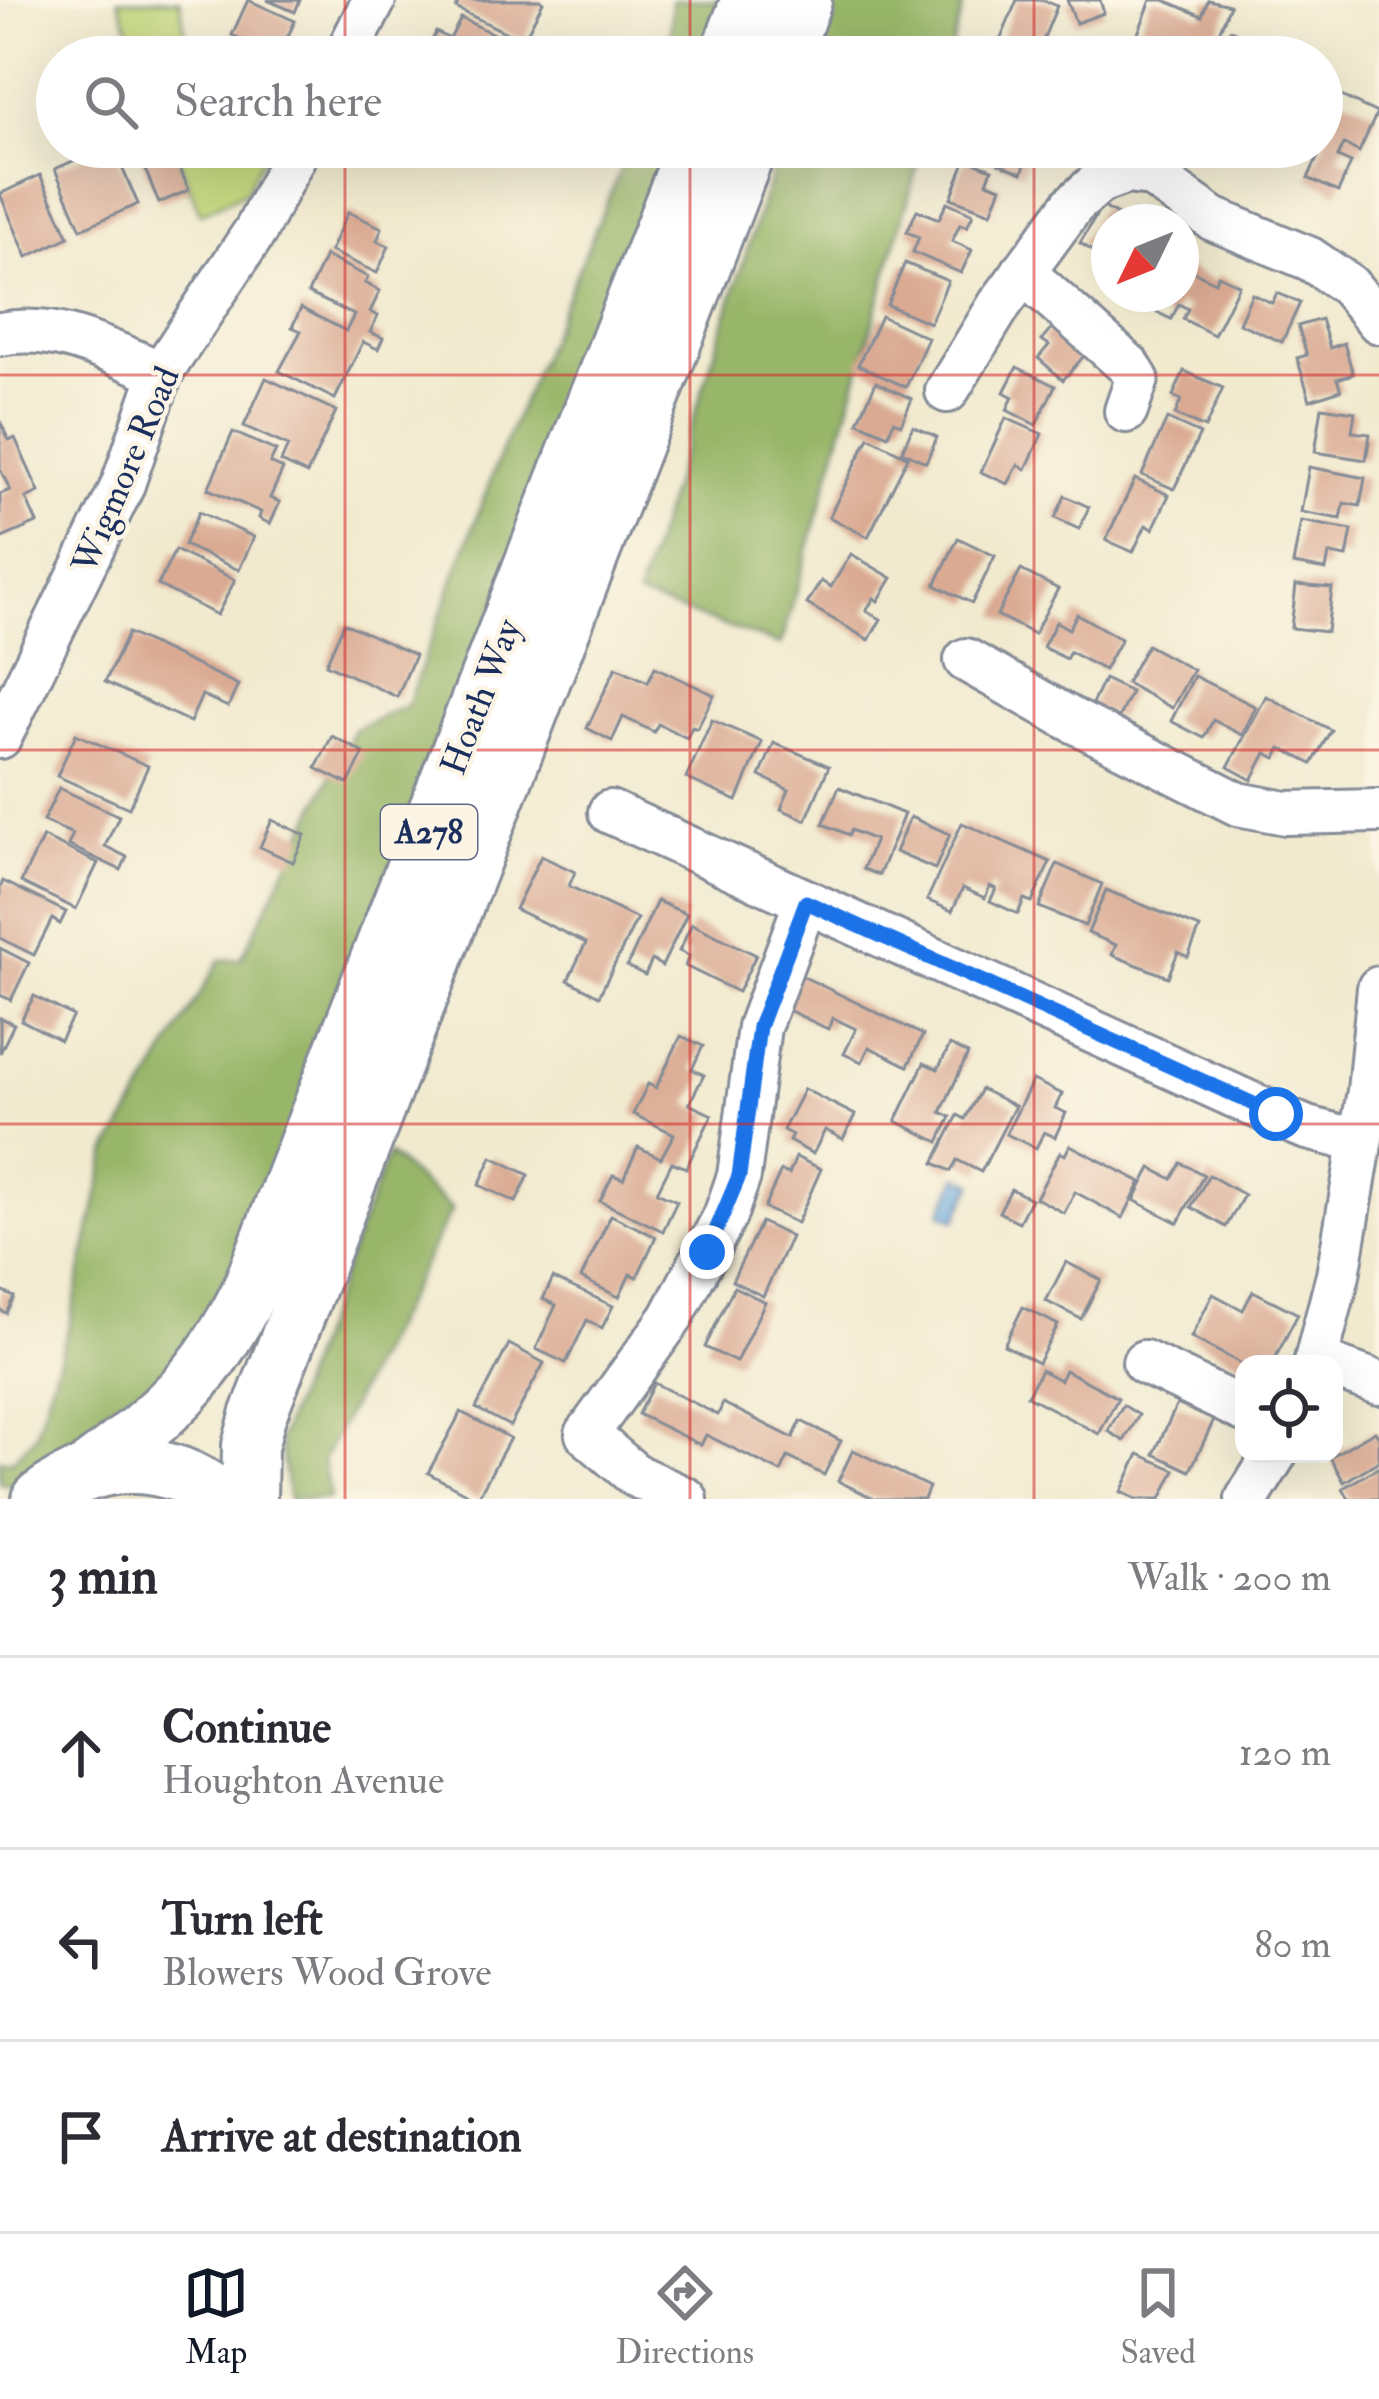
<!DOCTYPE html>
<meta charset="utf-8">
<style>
:root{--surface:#fff;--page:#f7f7f7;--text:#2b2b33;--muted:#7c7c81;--line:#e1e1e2;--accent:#111827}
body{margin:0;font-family:"IM FELL Double Pica",serif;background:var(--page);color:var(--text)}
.controls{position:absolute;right:36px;bottom:36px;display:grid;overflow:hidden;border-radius:24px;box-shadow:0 12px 48px #0002}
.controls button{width:108px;height:108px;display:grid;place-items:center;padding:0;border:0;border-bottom:3px solid var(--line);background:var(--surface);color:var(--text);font:60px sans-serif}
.compass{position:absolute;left:1091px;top:204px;width:108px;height:108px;border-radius:50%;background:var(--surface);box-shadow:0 12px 48px #0002;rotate:227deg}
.stop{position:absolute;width:36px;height:36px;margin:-27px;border:9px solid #1a73e8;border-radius:50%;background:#fff}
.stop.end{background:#1a73e8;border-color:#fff;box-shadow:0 3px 12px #0008}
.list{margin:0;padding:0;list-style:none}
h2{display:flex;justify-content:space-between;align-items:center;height:156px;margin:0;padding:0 48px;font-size:51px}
h2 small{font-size:39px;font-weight:400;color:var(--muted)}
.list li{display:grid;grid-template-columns:78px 1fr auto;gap:36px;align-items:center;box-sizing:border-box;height:192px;padding:0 48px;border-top:3px solid var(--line)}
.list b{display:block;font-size:45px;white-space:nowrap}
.list p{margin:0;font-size:39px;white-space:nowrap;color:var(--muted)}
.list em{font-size:39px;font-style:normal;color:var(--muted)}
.icon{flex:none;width:66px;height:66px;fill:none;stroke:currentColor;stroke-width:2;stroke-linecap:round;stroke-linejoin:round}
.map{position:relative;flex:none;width:1379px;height:1499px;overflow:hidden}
.search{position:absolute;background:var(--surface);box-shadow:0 12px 48px #0002;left:36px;right:36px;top:36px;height:132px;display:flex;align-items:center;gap:30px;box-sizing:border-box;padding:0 42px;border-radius:66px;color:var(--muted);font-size:45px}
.sheet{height:732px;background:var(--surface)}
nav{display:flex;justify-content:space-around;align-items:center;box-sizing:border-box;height:168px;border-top:3px solid var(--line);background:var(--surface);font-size:33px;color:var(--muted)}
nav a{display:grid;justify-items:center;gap:6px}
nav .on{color:var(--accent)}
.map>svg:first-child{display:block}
</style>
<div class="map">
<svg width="1379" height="1499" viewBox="0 0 1379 1499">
<rect width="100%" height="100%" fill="#fcf5e5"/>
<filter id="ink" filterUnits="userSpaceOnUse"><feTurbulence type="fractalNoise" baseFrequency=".00833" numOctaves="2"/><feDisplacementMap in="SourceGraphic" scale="24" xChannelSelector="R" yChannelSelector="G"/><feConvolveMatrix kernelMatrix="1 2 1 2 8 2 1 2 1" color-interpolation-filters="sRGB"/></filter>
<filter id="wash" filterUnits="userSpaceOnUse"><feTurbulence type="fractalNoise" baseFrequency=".004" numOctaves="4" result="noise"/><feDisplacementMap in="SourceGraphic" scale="48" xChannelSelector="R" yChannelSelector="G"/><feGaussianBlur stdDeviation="2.7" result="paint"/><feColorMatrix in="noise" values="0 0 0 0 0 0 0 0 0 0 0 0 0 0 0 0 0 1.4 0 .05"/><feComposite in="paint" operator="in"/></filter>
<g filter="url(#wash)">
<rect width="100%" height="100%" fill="#f1eacf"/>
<g fill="#c1d579" stroke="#6e826c" stroke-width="3">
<path d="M118,0h62l9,57h-49z"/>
<path d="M174,147h82l10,4 -21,41 -45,22z"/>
</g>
<g fill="#98b669" stroke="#5a7264" stroke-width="3">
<path d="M672,0h53l-19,57h-42l6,-14z"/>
<path d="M826,0h139l-16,57h-141z"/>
<path d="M630,147h42l-442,1145 -51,77 -87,85 -77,31 -15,-2v-24l11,2 24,-25 35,-114 37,-168 113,-194 21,-1 113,-229 53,-25 94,-253z"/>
<path d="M780,147h143l-142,498 -144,-49z"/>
<path d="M388,1154l64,55 -129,251 7,39h-41l-10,-59z"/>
</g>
<path fill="#68a7db" stroke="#426b9c" stroke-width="3" d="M958,1176l16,7 -18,37 -15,-7z"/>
<g id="blocks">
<g fill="#daaa93">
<path d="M248,0l47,21 -17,36h-36l7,-14 -17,-8z"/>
<path d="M267,0h33l-5,12z"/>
<path d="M460,0h80l3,2 -20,39 -67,-33z"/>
<path d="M1017,0h26l14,6 -21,51h-17l-22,-9z"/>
<path d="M1067,0h33l4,13 -28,10z"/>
<path d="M1151,0h13l38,16 6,-16 22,5 -19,47 -28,-11 -7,16h-25l-19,-8z"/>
<path d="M461,18l60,30 -4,9h-74l-15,-8 8,-17 14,7z"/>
<path d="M1230,30l62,27h-74z"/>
<path d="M1322,87l55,26 -18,39 -15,-8 -6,13 13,6 -13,29 -30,-14 20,-43 -6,-3z"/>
<path d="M105,147h8l25,57 -57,25 -26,-60z"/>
<path d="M136,147h35l18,43 -30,13z"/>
<path d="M394,147h37l-7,14z"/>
<path d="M973,147h50l7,3 -8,23 -51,-21z"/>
<path d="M966,159l26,10 -5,13 14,5 -10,26 -40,-15z"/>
<path d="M40,175l29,62 -42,20 -27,-63z"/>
<path d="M947,202l26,12 -6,13 -7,-3 -8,17 20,9 -11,23 -48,-21 6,-15 -12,-5 10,-22 22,9z"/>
<path d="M1102,206l27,16h-20v39l-29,-18z"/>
<path d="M348,212l34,16 -5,13 12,5 -12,27 -47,-22z"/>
<path d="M325,256l43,21 -3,6 15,8 -10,21 8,4 -8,16 13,6 -5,11 -15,-7 -28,57 -56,-28 22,-40 -9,-4 9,-19 45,23 8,-16 -46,-22z"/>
<path d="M905,263l43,18 -18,42 -43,-18z"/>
<path d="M1181,265l34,17 3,-7 21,10 -25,50 -31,-16 5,-10 -9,-5 -8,15 -31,-15 4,-10h37z"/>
<path d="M1277,293l23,10 -18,39 -43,-19 13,-29 20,9z"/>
<path d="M881,316l47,22 -22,49 -48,-22z"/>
<path d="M1321,319l9,29 14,-5 9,31 -16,5 4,11 -31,10 -13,-42 10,-3 -9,-29z"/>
<path d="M1059,320l32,28 -28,32 -25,-22 11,-13 -7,-5z"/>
<path d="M1017,367l38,19 -19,39 -29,-15 6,-13 -9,-5z"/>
<path d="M1184,371l39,17 -18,40 -30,-13 6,-15 -8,-4z"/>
<path d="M266,378l70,33 -29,63 -26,-12 7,-16 -44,-20z"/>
<path d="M876,382l36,17 -11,25 -7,-3 -6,14 -30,-13z"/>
<path d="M1322,407l33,5 -3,20 18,2 -4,26 -51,-8z"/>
<path d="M1006,418l36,16 -16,35 -8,-4 -10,19 -27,-12z"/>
<path d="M1167,419l33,15 -26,55 -32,-14z"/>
<path d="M0,421l9,19 6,-2 24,54 -13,6 11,25 -37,16v-45l10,-4 -10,-21z"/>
<path d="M913,426l24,11 -11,25 -24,-11z"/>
<path d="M233,432l43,19 -6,12 13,6 -13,29 10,4 -10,22 -11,-6 2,-6 -53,-23z"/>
<path d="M869,437l39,20 -40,80 -39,-20z"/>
<path d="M1309,467l56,11 -5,28 -16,-3 -3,16 -40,-7z"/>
<path d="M1135,479l34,16 -16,34 -7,-4 -13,27 -27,-12z"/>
<path d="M1065,496l24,11 -10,22 -24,-11z"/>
<path d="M199,512l55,25 -15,33 -55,-25z"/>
<path d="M1301,521l51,9 -5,27 -18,-3 -3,16 -33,-6z"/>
<path d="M958,538l37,18 -23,47 -37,-18z"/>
<path d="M175,550l60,30 -18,35 -59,-30z"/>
<path d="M851,554l41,24 -14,23 -4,-3 -8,13 15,8 -12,21 -62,-36 14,-23 10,6z"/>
<path d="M1021,570l37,19 -24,45 -37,-19z"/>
<path d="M1296,585l36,3 -5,44 -36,-4z"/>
<path d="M1077,614l44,25 -17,31 -34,-18 -4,7 -23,-12 13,-25 13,7z"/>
<path d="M344,623l71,32 -18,42 -71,-33z"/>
<path d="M128,633l110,52 -10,22 -26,-12 -12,27 -85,-40z"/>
<path d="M1147,645l46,25 -21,38 -46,-25z"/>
<path d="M616,667l32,15 7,-15 59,28 -17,34 -5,-2 -5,11 -29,-14 -4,8 -31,-15 -11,24 -25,-13z"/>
<path d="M1194,676l62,31 -14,28 -29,-15 -9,18 -33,-17z"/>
<path d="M1104,679l27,13 -13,27 -27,-13z"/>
<path d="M1266,696l65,34 -19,34 -31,-16 -5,10 -10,-5 -14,27 -24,-13z"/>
<path d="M712,720l50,22 -25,59 -51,-23z"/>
<path d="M76,734l72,32 -19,42 -72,-32z"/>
<path d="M332,736l32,17 -16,31 -32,-16z"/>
<path d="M774,743l55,23 -23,54 -25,-11 8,-19 -29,-14z"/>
<path d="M839,787l65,27 -25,61 -16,-6 12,-29 -24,-10 -2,5 -26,-11z"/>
<path d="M59,788l60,28 -14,30 22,11 -6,13 -53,-25 5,-11 -30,-13z"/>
<path d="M910,817l40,17 -15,35 -40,-17z"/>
<path d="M272,820l33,15 -12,27 -33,-15z"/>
<path d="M962,823l88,39 -18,40 -8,-3 -6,15 -28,-13 6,-12 -6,-3 -5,12 -22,-10 -11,23 -25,-11z"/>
<path d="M43,837l55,26 -22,46 -55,-27z"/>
<path d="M541,856l34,16 -6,14 68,33 -38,77 -31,-16 18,-37 -71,-34z"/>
<path d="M1057,864l45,20 -17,42 -46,-19z"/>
<path d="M3,881l63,31 -6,12 -8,-5 -18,36 -34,-17v-50z"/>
<path d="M1106,890l94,38 -12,29 -10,-5 -10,25 -56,-22 4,-10 -28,-12z"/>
<path d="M657,901l30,13 -25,52 -10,-6 -7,15 -18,-9z"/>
<path d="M692,924l64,31 -18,37 -53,-26 4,-10 -10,-5z"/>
<path d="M0,948l29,15 -18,37 -11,-5z"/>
<path d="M798,974l125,61 -15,31 -39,-19 -7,15 -18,-8 12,-25 -23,-11 -5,11 -46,-22z"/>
<path d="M34,996l39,20 -13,24 -39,-20z"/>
<path d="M0,1018l14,6 -14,29z"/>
<path d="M681,1036l22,10 -11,23 12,6 -15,29 23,11 -26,53 -14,-6 -15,30 20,9 -14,30 -63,-30 13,-26 10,4 15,-32 23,11 13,-24 -41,-20 15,-30 8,4z"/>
<path d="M950,1045l18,9 -27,58 10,5 -12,25 -43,-21 28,-58 14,6z"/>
<path d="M1033,1080l29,14 -7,14 11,5 -11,24 -11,-5 -8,16 -30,-14z"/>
<path d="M804,1089l51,26 -12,24 -18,-9 -12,24 -24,-13 3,-6 -9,-5z"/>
<path d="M981,1089l34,17 -34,66 -24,-12 -6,11 -17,-8 24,-48 7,4z"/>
<path d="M1070,1145l71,37 -18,36 -48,-26 -11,21 -28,-15 24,-46 5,3z"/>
<path d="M492,1157l37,18 -13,27 -37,-17z"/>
<path d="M796,1157l25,12 -24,54 -33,-15 17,-37 8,3z"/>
<path d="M1181,1163l23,12 -26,48 -44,-23 17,-32 21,11z"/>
<path d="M1209,1175l35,20 -18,32 -35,-20z"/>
<path d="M1011,1189l20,10 -12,23 -20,-10z"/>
<path d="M611,1215l45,22 -19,40 -7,-3 -11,23 -38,-19z"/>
<path d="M761,1222l30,15 -28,59 -31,-15z"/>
<path d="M1066,1262l35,18 -20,39 -35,-18z"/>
<path d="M553,1278l60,28 -11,22 -15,-8 -21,43 -30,-14 20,-44 -13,-6z"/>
<path d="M734,1287l31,15 -29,60 -31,-15z"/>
<path d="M0,1290l14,7 -8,16 -6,-3z"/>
<path d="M1253,1291l45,23 -26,50h-30l-51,-27 22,-43 30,16z"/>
<path d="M1023,1307l35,18 -20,38 -34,-18z"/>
<path d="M509,1344l35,19 -34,63 -34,-18z"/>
<path d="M1041,1370l19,10 5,-10 53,28 -19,36 -72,-38z"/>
<path d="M654,1383l64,32 5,-12 70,35 8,-17 40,20 -17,34 -36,-18 -7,15 -75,-37 -5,10 -63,-31z"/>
<path d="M1177,1404l37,16 -24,51 -36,-17z"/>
<path d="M1123,1405l16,10 -15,26 -16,-10z"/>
<path d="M461,1412l49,26 -33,61 -49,-26z"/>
<path d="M1375,1431l4,6v24l-35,21 -14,-25z"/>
<path d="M853,1450l76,37 -5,12h-49l-37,-18z"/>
<path d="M1139,1454l36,16 -14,29h-24l-16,-7z"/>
<path d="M1379,1467v32h-30l-6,-11z"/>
</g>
</g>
</g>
<g filter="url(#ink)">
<use href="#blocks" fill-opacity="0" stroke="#868c96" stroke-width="3"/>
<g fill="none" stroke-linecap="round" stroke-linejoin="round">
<defs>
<g id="minor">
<path d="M345,57l29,-57"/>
<path d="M1023,272l106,94 8,13 -11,32"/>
<path d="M0,334c60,-11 107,17 161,39"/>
<path d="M947,391l53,-87 73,-99 26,-23 28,-10 24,3 62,44 97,40 38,26 31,37"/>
<path d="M966,660l108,61 164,83 48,9 93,-2"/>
<path d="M0,737l122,-250 39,-114 95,-143 43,-83"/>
<path d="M610,812l666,303 31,13 52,13"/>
<path d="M1144,1362l100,48"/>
<path d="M1315,1364l23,-89 31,-184 10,-103"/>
<path d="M1334,1367l45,16"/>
<path d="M686,1499l-50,-23 -49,-42 84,-116 54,-102 14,-40 20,-149 47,-126"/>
<path d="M1247,1499l28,-45"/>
</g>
<g id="major">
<path d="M727,57l22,-57"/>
<path d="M783,57l21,-57"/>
<path d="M93,1468c73,-56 113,-89 155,-174l446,-1147"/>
<path d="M40,1499c57,-43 125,-45 182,0"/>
<path d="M249,1499l1,-53 8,-30 491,-1269"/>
</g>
</defs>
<use href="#minor" stroke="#868c96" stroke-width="48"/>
<use href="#major" stroke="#868c96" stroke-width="60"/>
<use href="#minor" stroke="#fff" stroke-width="42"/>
<use href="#major" stroke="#fff" stroke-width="54"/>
</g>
</g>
<g fill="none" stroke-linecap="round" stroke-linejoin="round" filter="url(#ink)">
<path stroke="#1a73e8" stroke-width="15" d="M707,1252l32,-76 20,-149 47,-125 470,212"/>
</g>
<path fill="none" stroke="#d62828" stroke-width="3" stroke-opacity="0.55" d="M345,0v57M690,0v57M1034,0v57M345,147v1352M690,147v1352M1034,147v1352M0,375h1379M0,750h1379M0,1124h1379"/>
<g text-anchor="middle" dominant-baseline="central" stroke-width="9" stroke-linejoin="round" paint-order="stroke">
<rect fill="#fcf5e5" stroke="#5e6a86" stroke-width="3" x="381" y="805" width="96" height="54" rx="9"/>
<g font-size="33" font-weight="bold" fill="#1b2f5e">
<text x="429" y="832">A278</text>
</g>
<g font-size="36" fill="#1b2f5e" stroke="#fcf5e5">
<text transform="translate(126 470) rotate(-67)">Wigmore Road</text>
<text transform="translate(481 697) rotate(-69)">Hoath Way</text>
</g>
</g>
</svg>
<div class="controls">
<button><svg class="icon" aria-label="locate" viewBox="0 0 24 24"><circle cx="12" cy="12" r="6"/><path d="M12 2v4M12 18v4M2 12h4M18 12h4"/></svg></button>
</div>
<svg class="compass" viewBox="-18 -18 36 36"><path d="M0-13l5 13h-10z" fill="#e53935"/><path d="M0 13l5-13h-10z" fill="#7c7c81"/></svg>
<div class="stop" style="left:1276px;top:1114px"></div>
<div class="stop end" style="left:707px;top:1252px"></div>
<div class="search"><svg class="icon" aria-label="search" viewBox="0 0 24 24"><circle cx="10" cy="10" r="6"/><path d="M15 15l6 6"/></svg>Search here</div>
</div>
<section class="sheet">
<h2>3 min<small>Walk · 200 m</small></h2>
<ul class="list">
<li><svg class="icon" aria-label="ahead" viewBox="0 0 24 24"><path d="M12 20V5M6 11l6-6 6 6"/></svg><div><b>Continue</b><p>Houghton Avenue</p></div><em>120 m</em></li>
<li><svg class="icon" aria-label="left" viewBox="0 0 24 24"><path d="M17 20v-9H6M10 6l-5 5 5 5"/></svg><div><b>Turn left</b><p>Blowers Wood Grove</p></div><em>80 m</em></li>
<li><svg class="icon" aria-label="arrive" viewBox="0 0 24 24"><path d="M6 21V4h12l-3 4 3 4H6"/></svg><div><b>Arrive at destination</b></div></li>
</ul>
</section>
<nav>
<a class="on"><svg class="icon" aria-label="map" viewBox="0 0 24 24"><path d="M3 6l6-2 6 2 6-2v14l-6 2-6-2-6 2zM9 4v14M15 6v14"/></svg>Map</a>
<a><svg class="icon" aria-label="directions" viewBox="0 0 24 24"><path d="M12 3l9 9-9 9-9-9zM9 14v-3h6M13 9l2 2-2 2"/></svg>Directions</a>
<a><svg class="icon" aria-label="saved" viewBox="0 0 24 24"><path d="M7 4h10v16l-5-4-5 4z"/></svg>Saved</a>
</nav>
